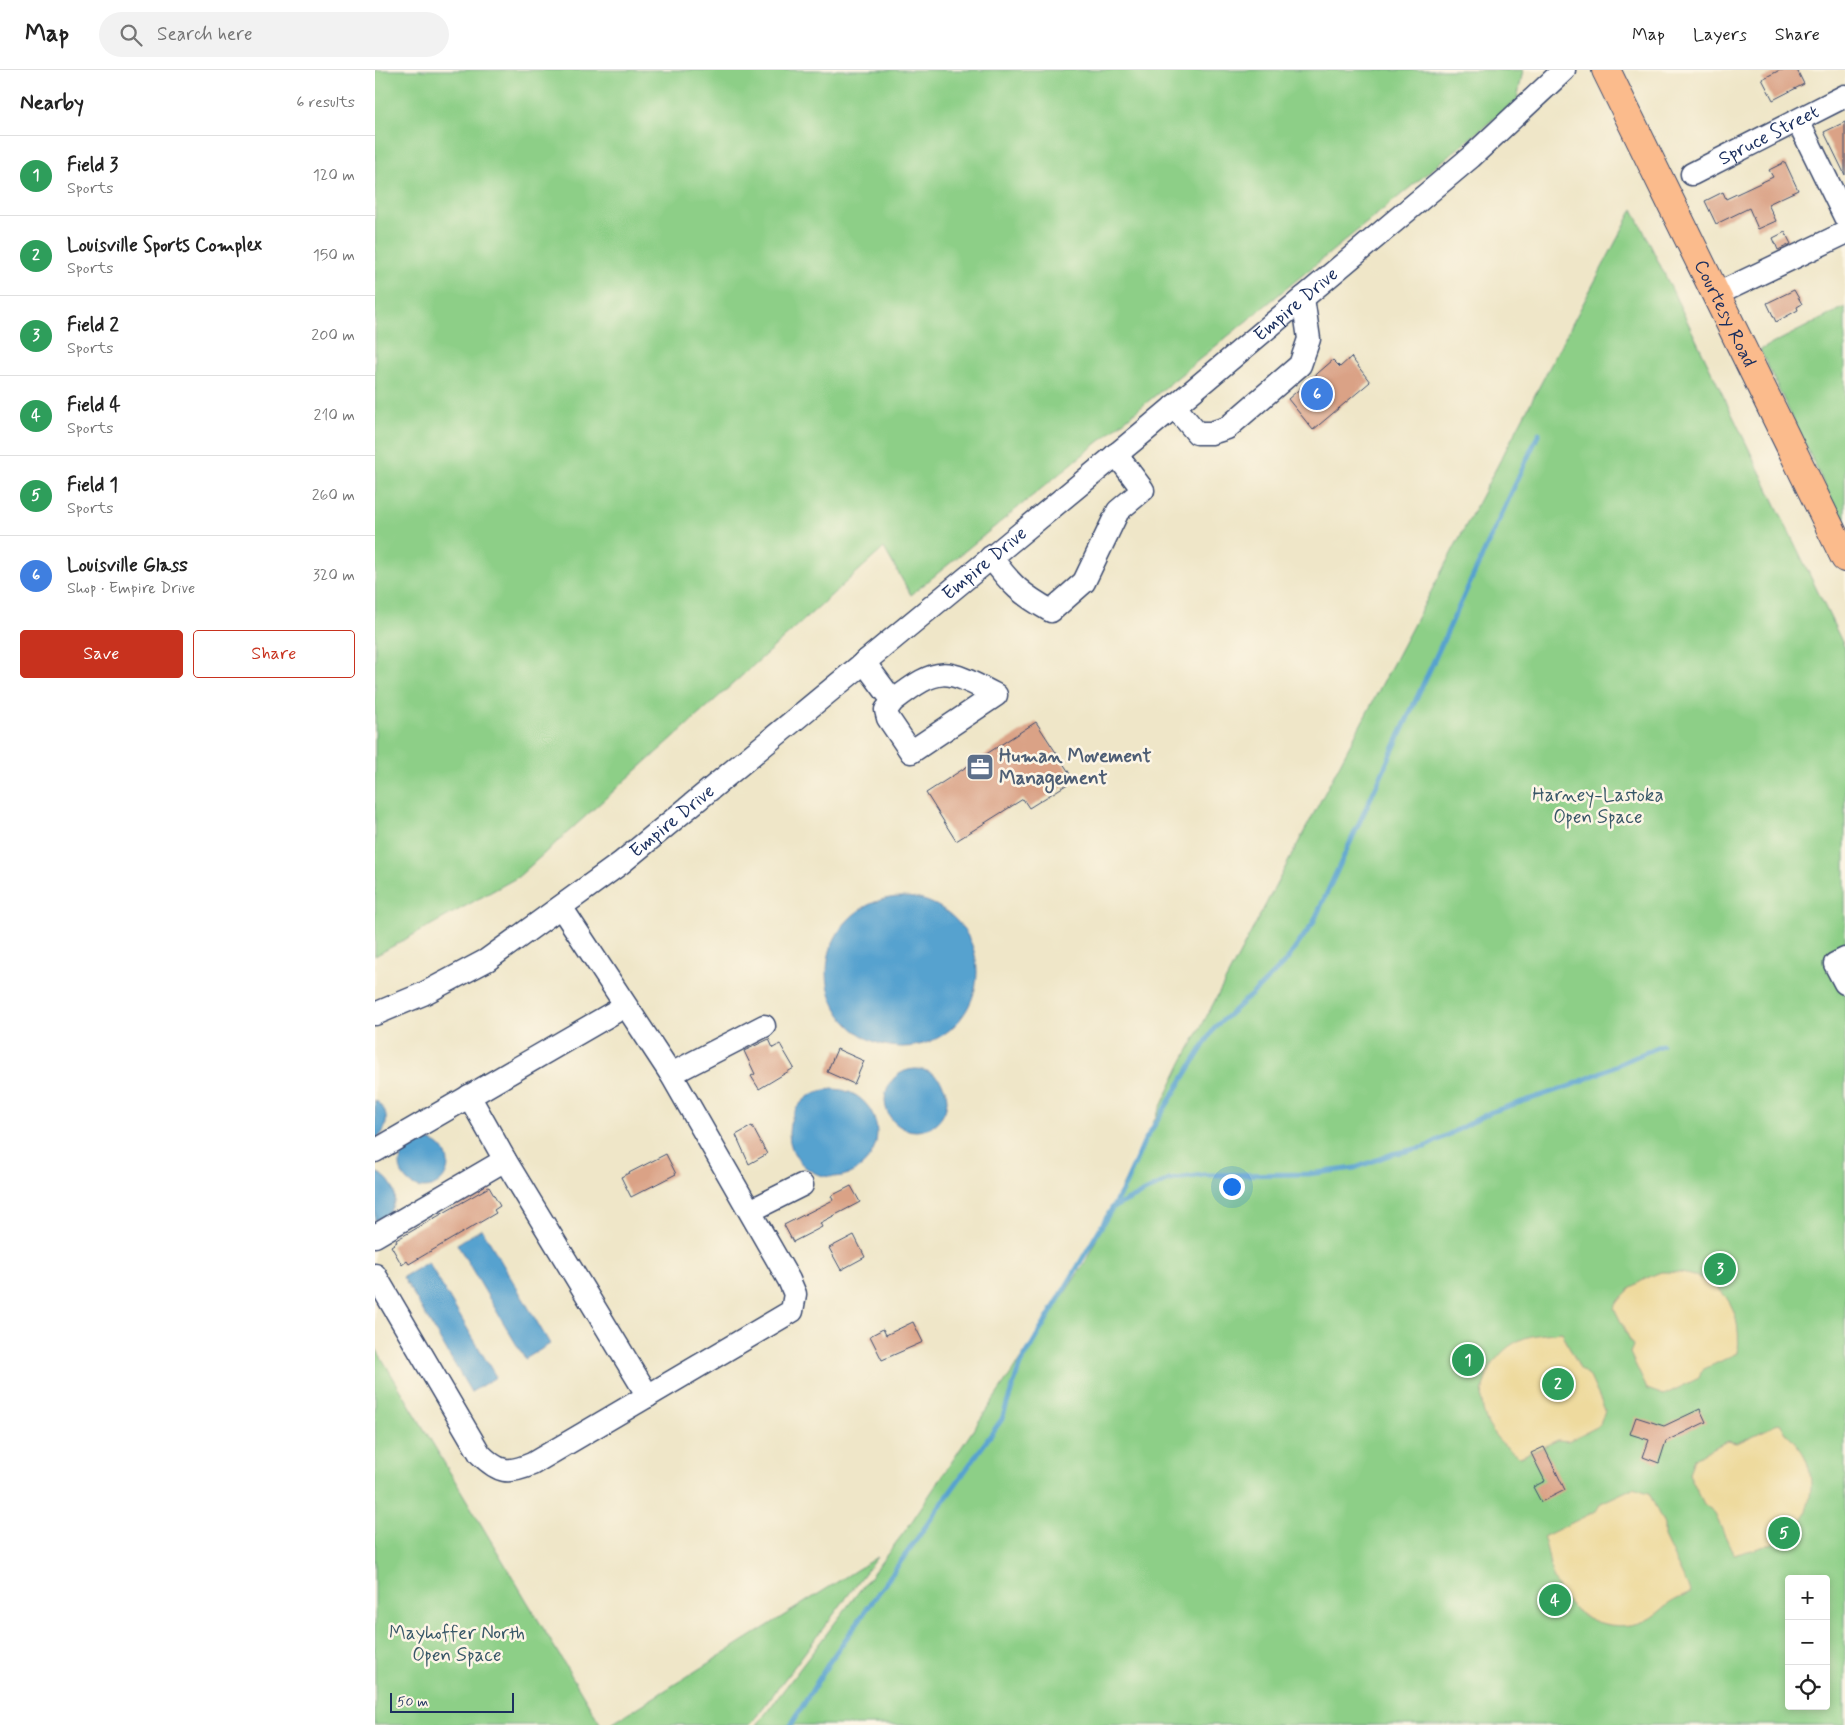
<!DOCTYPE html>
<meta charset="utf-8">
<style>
:root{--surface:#fff;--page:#f2f2f2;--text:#222;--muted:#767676;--line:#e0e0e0;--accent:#c8321e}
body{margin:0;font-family:Mynerve,sans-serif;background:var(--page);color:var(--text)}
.controls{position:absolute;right:15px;bottom:15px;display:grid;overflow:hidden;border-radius:5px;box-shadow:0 2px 8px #0003}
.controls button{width:45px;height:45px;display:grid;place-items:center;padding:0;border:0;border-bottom:1px solid var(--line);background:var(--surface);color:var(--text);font:25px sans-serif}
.scale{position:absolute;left:15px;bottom:12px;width:124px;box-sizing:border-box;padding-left:5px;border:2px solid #1b2f5e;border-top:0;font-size:14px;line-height:18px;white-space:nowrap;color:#1b2f5e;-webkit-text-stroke:4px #fcf5e5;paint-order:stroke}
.you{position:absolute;left:856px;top:1116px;width:18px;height:18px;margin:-12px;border:4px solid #fff;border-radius:50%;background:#1a73e8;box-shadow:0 0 0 8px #1a73e833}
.badge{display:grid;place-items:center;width:32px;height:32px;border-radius:50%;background:var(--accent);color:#fff;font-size:16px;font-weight:700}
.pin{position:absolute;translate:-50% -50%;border:2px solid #fff;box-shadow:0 1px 5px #0006}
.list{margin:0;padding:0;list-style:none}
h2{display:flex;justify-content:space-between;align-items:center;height:65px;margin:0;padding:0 20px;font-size:21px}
h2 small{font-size:16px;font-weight:400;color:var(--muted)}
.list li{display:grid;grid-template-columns:32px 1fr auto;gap:15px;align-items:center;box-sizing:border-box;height:80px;padding:0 20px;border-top:1px solid var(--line)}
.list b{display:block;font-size:19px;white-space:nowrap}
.list p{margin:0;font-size:16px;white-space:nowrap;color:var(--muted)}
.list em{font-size:16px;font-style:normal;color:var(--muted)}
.actions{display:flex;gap:10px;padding:15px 20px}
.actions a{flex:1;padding:11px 0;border:1px solid var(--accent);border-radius:5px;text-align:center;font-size:18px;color:var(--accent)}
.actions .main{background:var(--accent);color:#fff}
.icon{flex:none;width:28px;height:28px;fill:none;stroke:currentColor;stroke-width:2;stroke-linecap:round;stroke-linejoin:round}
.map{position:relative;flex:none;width:1470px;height:1655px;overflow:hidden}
header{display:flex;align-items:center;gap:30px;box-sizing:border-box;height:70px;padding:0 25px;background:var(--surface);border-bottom:1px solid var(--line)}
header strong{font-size:24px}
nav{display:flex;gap:28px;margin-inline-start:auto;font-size:18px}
.search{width:350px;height:45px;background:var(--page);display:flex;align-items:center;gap:12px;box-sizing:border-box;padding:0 18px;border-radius:28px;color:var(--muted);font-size:19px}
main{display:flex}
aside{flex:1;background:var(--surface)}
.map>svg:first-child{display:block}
</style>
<header>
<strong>Map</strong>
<div class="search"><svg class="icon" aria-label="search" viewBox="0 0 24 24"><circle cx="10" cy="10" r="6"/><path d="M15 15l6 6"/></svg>Search here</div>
<nav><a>Map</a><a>Layers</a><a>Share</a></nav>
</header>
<main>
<aside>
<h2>Nearby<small>6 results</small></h2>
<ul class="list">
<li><span class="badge" style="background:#2e9e5b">1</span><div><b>Field 3</b><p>Sports</p></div><em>120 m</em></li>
<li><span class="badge" style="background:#2e9e5b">2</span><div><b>Louisville Sports Complex</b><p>Sports</p></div><em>150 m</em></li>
<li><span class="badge" style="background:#2e9e5b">3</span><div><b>Field 2</b><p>Sports</p></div><em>200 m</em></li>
<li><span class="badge" style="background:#2e9e5b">4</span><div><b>Field 4</b><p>Sports</p></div><em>210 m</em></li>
<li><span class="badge" style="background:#2e9e5b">5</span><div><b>Field 1</b><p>Sports</p></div><em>260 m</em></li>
<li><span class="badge" style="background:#3f7fe0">6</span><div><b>Louisville Glass</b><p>Shop · Empire Drive</p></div><em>320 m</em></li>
</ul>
<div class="actions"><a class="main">Save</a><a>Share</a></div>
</aside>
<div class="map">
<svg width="1470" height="1655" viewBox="0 0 1470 1655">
<rect width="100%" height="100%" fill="#fcf5e5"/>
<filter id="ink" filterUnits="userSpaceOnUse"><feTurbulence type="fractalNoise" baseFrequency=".02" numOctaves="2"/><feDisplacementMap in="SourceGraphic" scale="10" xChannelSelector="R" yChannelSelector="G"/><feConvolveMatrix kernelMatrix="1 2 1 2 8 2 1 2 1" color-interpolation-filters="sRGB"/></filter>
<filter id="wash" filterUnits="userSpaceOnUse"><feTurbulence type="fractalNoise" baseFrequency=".0096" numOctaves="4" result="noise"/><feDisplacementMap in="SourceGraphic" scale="20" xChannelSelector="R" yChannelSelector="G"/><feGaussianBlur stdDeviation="1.12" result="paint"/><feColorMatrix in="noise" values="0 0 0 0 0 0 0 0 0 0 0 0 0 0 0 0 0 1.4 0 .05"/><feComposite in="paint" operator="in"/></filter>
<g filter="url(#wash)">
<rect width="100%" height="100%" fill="#efe6c8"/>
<g fill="#8dcf87" stroke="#547f72" fill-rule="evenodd">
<path d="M0,0h1148l-6,30 -606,495 -27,-47 -366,329 -143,79z"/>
<path d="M1258,139l212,439v1077h-1088l151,-198 177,-264 97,-200zM1414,1509h37v127h-37z"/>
<path d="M1470,237v221l-85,-178z"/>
<path d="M0,1277l226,378h-226z"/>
<path d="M502,1487l-127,168h-140z"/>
</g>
<g fill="#eeda9e" stroke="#84847e">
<path d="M1286,1202c53,-1 82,26 77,81l-36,17 -3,8 -35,17 -17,-6 -17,-36 3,-7 -19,-38c12,-19 26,-28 47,-36z"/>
<path d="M1187,1262l18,37 10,8 15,33 -5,15 -32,16 -10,-1 -38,17c-10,-7 -21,-15 -28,-26 -22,-31 -5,-76 28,-91 12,-6 28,-6 42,-8z"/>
<path d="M1405,1353c6,12 19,21 25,34 14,31 3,72 -30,85 -13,6 -28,9 -41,13l-20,-43 -10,-8 -15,-30 5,-16 33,-17 10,2z"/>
<path d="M1258,1418l16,5 15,32v12l27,56c-7,3 -15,6 -21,10 -8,6 -16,14 -25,18 -36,14 -75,-4 -90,-39 -6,-13 -6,-30 -12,-45l53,-26 5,-8z"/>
</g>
<g fill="#56a2cf" stroke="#386896">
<circle cx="527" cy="902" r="75"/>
<circle cx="541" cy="1030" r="31"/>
<circle cx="458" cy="1063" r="44"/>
<path d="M0,1030c15,9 15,30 0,40z"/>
<circle cx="49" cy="1094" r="24"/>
<path d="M0,1102c25,8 27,41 0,48z"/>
<path d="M107,1159l68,115 -25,15 -68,-115z"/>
<path d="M53,1192l68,115 -25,15 -68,-115z"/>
</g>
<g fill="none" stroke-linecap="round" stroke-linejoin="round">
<g stroke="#56a2cf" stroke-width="5">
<path d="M737,1138l57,-28 34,-5 105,-1 47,-6 37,-14 33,-7 66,-35 79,-26 92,-41"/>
<path d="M416,1655l39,-64 172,-242 18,-54 105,-179 19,-44 71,-115 44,-39 28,-28 26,-37 226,-490"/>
</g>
</g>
<g id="blocks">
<g fill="#daa286">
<path d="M1405,0h17l7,14 -31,16 -11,-21z"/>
<path d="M1470,52v53l-21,-43z"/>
<path d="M1410,92l13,28 -30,14 8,17 -18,8 -9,-21 -33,16 -11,-23 18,-9 3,7 47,-22 -4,-7z"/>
<path d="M1410,162l6,12 -13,6 -5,-12z"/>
<path d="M1419,220l8,14 -5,3 1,3 -22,12 -9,-19z"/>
<path d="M976,287l19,25 -57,48 -25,-31 45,-39 7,7z"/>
<path d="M661,652l38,58 -45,28 -6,-9 -67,42 -30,-48z"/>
<path d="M394,969l4,9 7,-4 14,24 -35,21 -8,-13 4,-2 -11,-23z"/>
<path d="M462,979l27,12 -10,23 -27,-12z"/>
<path d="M377,1056l15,28 -18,10 -13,-29z"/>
<path d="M291,1084l10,20 -45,23 -10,-20z"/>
<path d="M476,1116l9,16 -40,21 2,4 -29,15 -9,-17 49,-25 -2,-4z"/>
<path d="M114,1117l11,19 -6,4 2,3 -87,51 -2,-3 -5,4 -11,-19 6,-4 -1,-2z"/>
<path d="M479,1165l11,22 -24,13 -12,-22z"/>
<path d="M538,1252l10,20 -41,18 -12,-24 13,-7 3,6z"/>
<path d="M1325,1339l6,13 -40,19 -7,22 -16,-6 6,-17 -19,-6 6,-17 28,9z"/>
<path d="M1169,1377l21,43 -24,12 -8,-15 12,-6 -14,-28z"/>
</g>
</g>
</g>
<g filter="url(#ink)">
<use href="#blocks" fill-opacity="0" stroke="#3b4a6e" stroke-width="1"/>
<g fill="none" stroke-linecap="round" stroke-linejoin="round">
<defs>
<g id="minor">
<path d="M1423,51l47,96"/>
<path id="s1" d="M1317,104l153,-78"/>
<path d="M1340,225l130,-62"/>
<path d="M799,336l23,27h14l16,-5 73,-63 9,-26 -6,-41"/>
<path d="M616,487c20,28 30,37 60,54l33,-29 34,-71 25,-21 -27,-36"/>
<path d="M489,592l29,39 -7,9 2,8 23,34 85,-57c-51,-27 -56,-30 -103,6"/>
<path d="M1470,889l-10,5 10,19"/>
<path id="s2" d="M0,944l48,-20 64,-34 134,-97 525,-433 325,-273 93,-87"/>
<path d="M296,1004l93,-48"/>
<path d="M94,1026l36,64 143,236"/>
<path d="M0,1081l250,-145"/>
<path d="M375,1141l52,-26"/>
<path d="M0,1166l130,-76"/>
<path d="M0,1205l105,179c19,19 28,20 52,10l260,-153 3,-17 -6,-14 -118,-206 -110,-167"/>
</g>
<g id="major">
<path id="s3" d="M1231,0l239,488"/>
</g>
</defs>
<use href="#minor" stroke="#3b4a6e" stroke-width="25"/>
<use href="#major" stroke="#3b4a6e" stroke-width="30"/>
<use href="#minor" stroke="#fff" stroke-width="22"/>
<use href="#major" stroke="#fbbb8c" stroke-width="28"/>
</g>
</g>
<defs>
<symbol id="office-square" viewBox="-11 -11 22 22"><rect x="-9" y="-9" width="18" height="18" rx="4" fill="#5c6f8a" stroke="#fcf5e5"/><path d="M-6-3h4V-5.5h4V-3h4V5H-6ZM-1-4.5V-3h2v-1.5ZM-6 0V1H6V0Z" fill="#fff"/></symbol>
</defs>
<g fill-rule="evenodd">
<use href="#office-square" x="589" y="681" width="32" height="32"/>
</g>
<g text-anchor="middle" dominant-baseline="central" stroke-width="5" stroke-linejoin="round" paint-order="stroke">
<g font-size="19" fill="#1b2f5e" stroke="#fcf5e5">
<text stroke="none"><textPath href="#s1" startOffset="86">Spruce Street</textPath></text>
<text stroke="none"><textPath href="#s2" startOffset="1166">Empire Drive</textPath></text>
<text stroke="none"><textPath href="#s3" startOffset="271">Courtesy Road</textPath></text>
<text stroke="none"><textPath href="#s2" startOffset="761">Empire Drive</textPath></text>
<text stroke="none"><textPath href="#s2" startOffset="356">Empire Drive</textPath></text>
</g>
<g font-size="19" font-weight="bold" fill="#4e5e75" stroke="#fcf5e5" text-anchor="start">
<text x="624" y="686">Human Movement<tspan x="624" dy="22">Management</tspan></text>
</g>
<g font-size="19" fill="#385768" stroke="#fcf5e5">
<text x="1223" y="725">Harney-Lastoka<tspan x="1223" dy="22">Open Space</tspan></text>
<text x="82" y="1563">Mayhoffer North<tspan x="82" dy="22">Open Space</tspan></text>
</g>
</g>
</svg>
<div class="controls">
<button>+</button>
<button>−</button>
<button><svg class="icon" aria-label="locate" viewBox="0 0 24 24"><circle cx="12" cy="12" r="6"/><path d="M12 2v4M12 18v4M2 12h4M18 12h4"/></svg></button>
</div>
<div class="scale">50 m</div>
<div class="you"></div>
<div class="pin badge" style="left:1093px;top:1290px;background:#2e9e5b">1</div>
<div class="pin badge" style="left:1183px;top:1314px;background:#2e9e5b">2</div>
<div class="pin badge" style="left:1345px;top:1199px;background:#2e9e5b">3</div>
<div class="pin badge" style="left:1180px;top:1530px;background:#2e9e5b">4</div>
<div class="pin badge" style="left:1409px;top:1463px;background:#2e9e5b">5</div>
<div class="pin badge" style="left:942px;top:324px;background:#3f7fe0">6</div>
</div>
</main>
